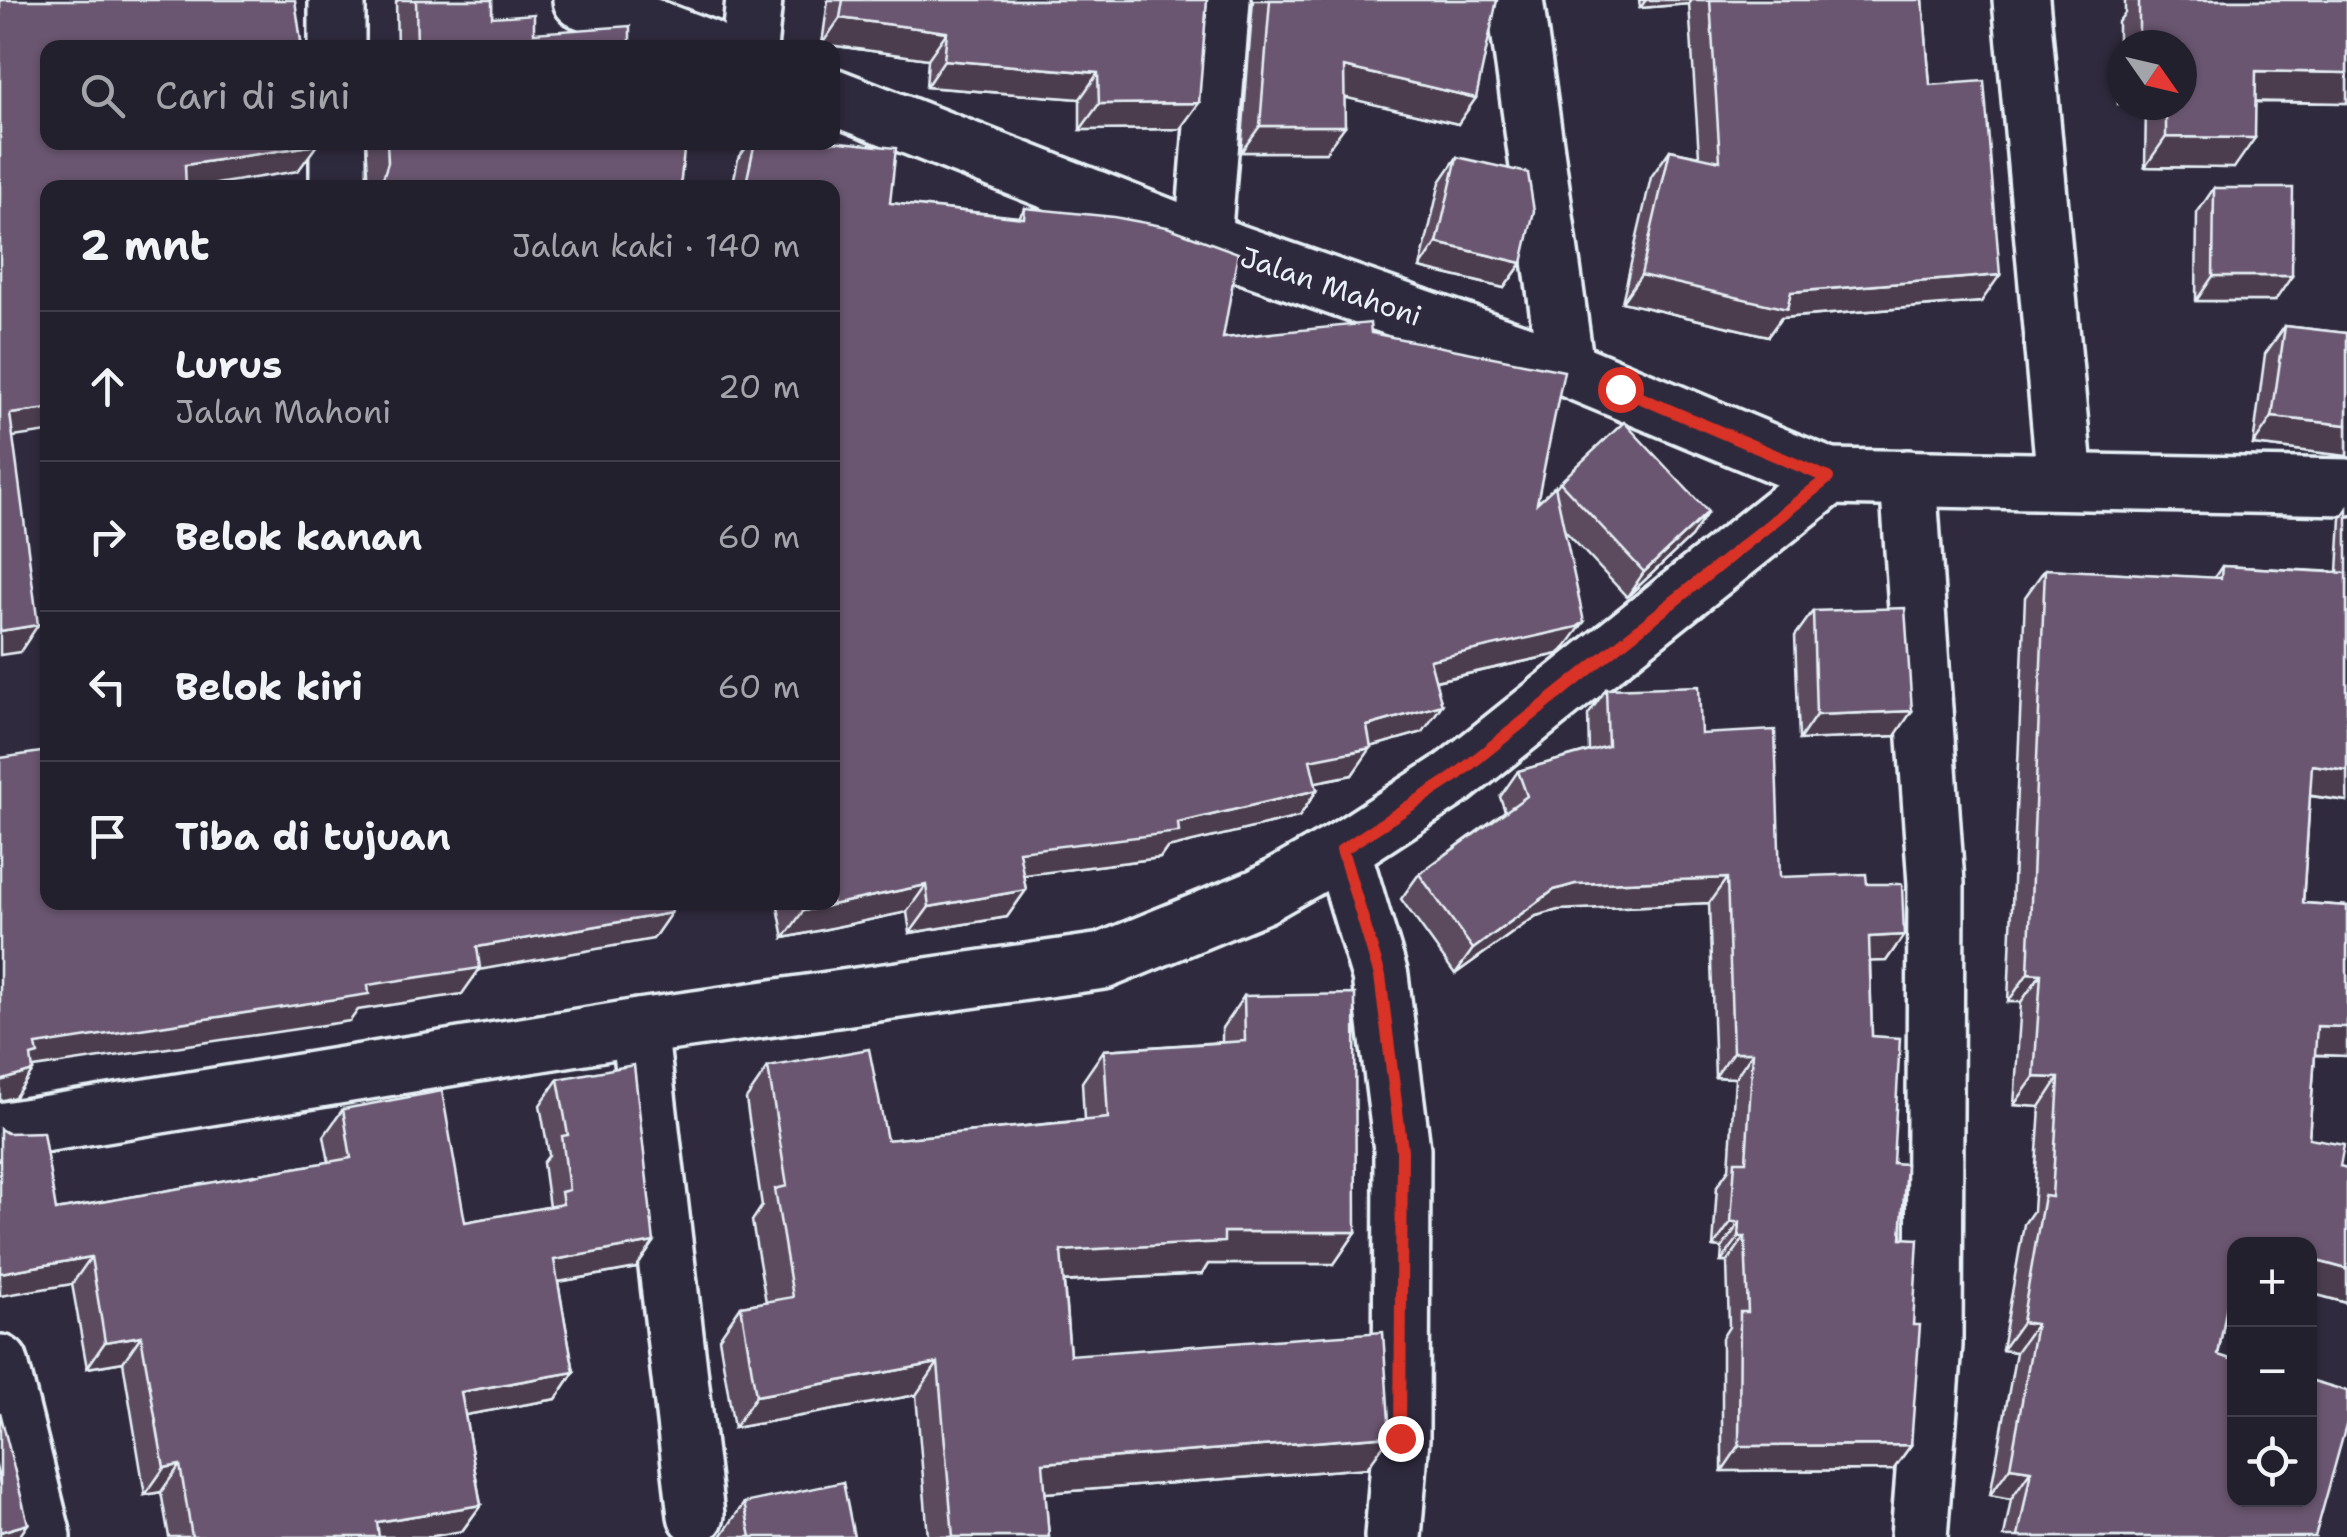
<!DOCTYPE html>
<html lang="id">
<meta charset="utf-8">
<style>
:root{--surface:#23202e;--page:#2b2836;--text:#f1f3f6;--muted:#a3a3aa;--line:#403e4a}
body{margin:0;font-family:"Shantell Sans",sans-serif;background:var(--page);color:var(--text)}
.controls{position:absolute;right:30px;bottom:30px;display:grid;overflow:hidden;border-radius:20px;box-shadow:0 2px 8px #0004}
.controls button{width:90px;height:90px;display:grid;place-items:center;padding:0;border:0;border-bottom:2px solid var(--line);background:var(--surface);color:var(--text);font:50px sans-serif}
.compass{position:absolute;left:2107px;top:30px;width:90px;height:90px;border-radius:50%;background:var(--surface);box-shadow:0 2px 8px #0004;rotate:124deg}
.stop{position:absolute;width:30px;height:30px;margin:-22px;border:8px solid #d93025;border-radius:50%;background:#fff}
.stop.end{background:#d93025;border-color:#fff;box-shadow:0 2px 10px #0008}
.list{margin:0;padding:0;list-style:none}
h2{display:flex;justify-content:space-between;align-items:center;height:130px;margin:0;padding:0 40px;font-size:42px}
h2 small{font-size:32px;font-weight:400;color:var(--muted)}
.list li{display:grid;grid-template-columns:65px 1fr auto;gap:30px;align-items:center;box-sizing:border-box;height:150px;padding:0 40px;border-top:2px solid var(--line)}
.list b{display:block;font-size:38px;white-space:nowrap}
.list p{margin:0;font-size:32px;white-space:nowrap;color:var(--muted)}
.list em{font-size:32px;font-style:normal;color:var(--muted)}
.icon{flex:none;width:55px;height:55px;fill:none;stroke:currentColor;stroke-width:2;stroke-linecap:round;stroke-linejoin:round}
.map{position:relative;flex:none;width:2347px;height:1537px;overflow:hidden}
.search{position:absolute;background:var(--surface);box-shadow:0 2px 8px #0004;left:40px;top:40px;width:800px;height:110px;display:flex;align-items:center;gap:25px;box-sizing:border-box;padding:0 35px;border-radius:20px;color:var(--muted);font-size:38px}
.panel{position:absolute;background:var(--surface);box-shadow:0 2px 8px #0004;left:40px;top:180px;width:800px;height:730px;border-radius:20px}
.map>svg:first-child{display:block}
</style>
<div class="map">
<svg width="2347" height="1537" viewBox="0 0 2347 1537">
<rect width="100%" height="100%" fill="#2f2a3d"/>
<filter id="ink" filterUnits="userSpaceOnUse"><feTurbulence type="fractalNoise" baseFrequency=".01" numOctaves="2"/><feDisplacementMap in="SourceGraphic" scale="20" xChannelSelector="R" yChannelSelector="G"/><feConvolveMatrix kernelMatrix="1 2 1 2 8 2 1 2 1" color-interpolation-filters="sRGB"/></filter>
<g filter="url(#ink)">
<g fill="none" stroke-linecap="round" stroke-linejoin="round">
<defs>
<g id="minor">
<path d="M337,0v48"/>
<path d="M581,0l126,48"/>
<path d="M1515,0l51,368"/>
<path d="M2021,0l44,481"/>
<path d="M749,48l5,-48"/>
<path d="M832,96l371,145 363,127 263,109"/>
<path d="M338,142v46"/>
<path d="M1203,241l19,-241"/>
<path d="M1908,478l28,405 -2,462 -15,192"/>
<path d="M1342,850l38,126 22,173 -1,289 -8,99"/>
<path d="M639,1027l57,488"/>
<path d="M0,1131l639,-104 464,-66 158,-65 81,-46 112,-73 375,-300 518,10"/>
<path d="M0,1363l43,174"/>
</g>
</defs>
<use href="#minor" stroke="#e8f1f8" stroke-width="62"/>
<use href="#minor" stroke="#2f2a3d" stroke-width="55"/>
</g>
<g fill="#5c4b5f" stroke="#e8f1f8" stroke-width="2.5">
<path d="M398,0h94v17l42,16 96,15h-233l-1,-46z"/>
<path d="M828,0h379l-27,129 -100,1v-31l-154,-12 2,-28 -106,-15z"/>
<path d="M1253,0h244l-39,124 -113,-27 -19,55h-85z"/>
<path d="M1639,0h284l7,85 51,217 -200,16 -13,18 -146,-34 29,-125 19,-27 29,6 -10,-152 -49,4z"/>
<path d="M2125,0h222v103l-91,-1 -22,66 -89,-1 1,-62h36v-60h-60v59h-4v-82l7,-9z"/>
<path d="M366,142h319l-316,44z"/>
<path d="M750,142h82l58,61 129,14 6,-9 198,130 148,-5 166,170 18,-15 5,-6 131,55 -64,60 -63,-67 1,118 -7,6 -122,27 -13,51 -53,15 -18,28 -37,7 2,8 -18,27 -132,31 -7,10 -137,17 3,15 -19,27 -97,16 -3,-21 -123,26 -7,-36h55v-714h-100l6,-29z"/>
<path d="M1457,157l65,106 -18,25 -84,-20 20,-86z"/>
<path d="M2214,188l61,113h-79l1,-88z"/>
<path d="M2285,326l62,7v123l-94,-11 12,-91z"/>
<path d="M2347,509v292l-37,-5 -7,107 44,3v150l-32,-1 -6,83 31,28 7,137 -37,-10v-49l-77,32 -15,79 97,182h-311l7,-38 -21,-4 26,-143 -14,-2 22,-126 9,-13 7,-104 -26,-2 7,-103h-13l17,-405 20,-28 169,9 8,-12 116,6 3,-54z"/>
<path d="M1813,611l82,125 -96,4 -4,-104z"/>
<path d="M1606,689l95,45 79,143 87,7 37,51 -18,26h-16l2,75 21,127 20,162 -2,120 -18,25 -171,1v-133l7,-11 -2,-65h-6l1,-14 -9,-1 4,-61 12,-17 6,-91 -20,-1 -6,-174 -151,7 -22,6 -81,58 -54,-75 18,-25 86,-63 -5,-14 18,-26 71,-20 -1,-36z"/>
<path d="M1244,996l112,236 -22,32h-126l-6,10 -138,8 6,73 297,113 -322,25 4,44h-121l-12,-142 -182,33 -15,-90 22,-32 25,-4 -14,-81 10,-15 -16,-107 22,-32 119,73 197,-20 -2,-38 22,-32 118,-8v-14z"/>
<path d="M558,1079l96,163 -18,26 -78,14 16,90 -18,27 -91,16 16,90 -19,26 -34,6h-259l-8,-45 -16,3 -22,-133 -36,6 -15,-84 -16,-74 273,-48 -5,-26 19,-27 122,113 84,-15 -6,-44 6,-8 -9,-50z"/>
<path d="M744,1503l110,34h-131l-1,-2z"/>
</g>
<g fill="#4b3d4e" stroke="#e8f1f8" stroke-width="2.5">
<path d="M1646,0h46l-3,4 -49,4z"/>
<path d="M840,18l107,14 -19,27 -106,-15z"/>
<path d="M944,60l154,13 -18,26 -154,-12z"/>
<path d="M1344,67l132,31 -18,26 -132,-31z"/>
<path d="M2256,71l91,2v30l-112,-2z"/>
<path d="M1199,103l-19,26 -100,1 19,-26z"/>
<path d="M1260,126h85l-19,26h-85z"/>
<path d="M2166,137l89,1 -21,30 -89,-1z"/>
<path d="M317,145l-19,26 -107,17h-22l16,-23z"/>
<path d="M1437,243l85,20 -18,25 -84,-20z"/>
<path d="M1641,275l150,17 209,-17 -19,27 -200,16 -13,18 -146,-34z"/>
<path d="M2213,276h79l-17,25h-79z"/>
<path d="M48,409v23l-48,7 10,-25z"/>
<path d="M2272,417l75,8v31l-94,-11z"/>
<path d="M1708,512l-17,25 -64,60 17,-25z"/>
<path d="M1584,622l-19,26 -7,6 -146,32 18,-26z"/>
<path d="M38,625l-18,27 -20,3v-24z"/>
<path d="M1442,705l-19,27 -74,21 22,-5 -19,27 -61,12 19,-27 57,-34z"/>
<path d="M1912,711l-17,25 -96,4 17,-25z"/>
<path d="M2312,765l35,5v31l-55,-8z"/>
<path d="M1317,790l-18,27 -132,31 -7,10 -159,20 18,-27 159,-28z"/>
<path d="M1727,878l-18,25 -151,7 -22,6 -81,58 18,-25 81,-59 21,-6z"/>
<path d="M926,885l-19,27 -123,26 19,-27z"/>
<path d="M1026,890l-19,27 -97,16 19,-26z"/>
<path d="M671,913l-18,26 -174,31 -17,24 -104,16 -8,11 -323,48 6,2 -18,26 -15,4v-20l36,-36 332,-60 109,-38z"/>
<path d="M1904,935l-18,26 -35,1 18,-25z"/>
<path d="M2028,973l13,1 -20,28h-13z"/>
<path d="M2317,1026l30,1v29l-50,-2z"/>
<path d="M1733,1052h20l-18,26 -20,-1z"/>
<path d="M2034,1077l25,1 -19,29 -26,-2z"/>
<path d="M1731,1222h9l-18,26 -9,-1z"/>
<path d="M1224,1232h132l-22,32h-126l-6,10 -163,9 22,-32z"/>
<path d="M1739,1237h6l-18,25h-6z"/>
<path d="M654,1242l-18,26 -100,18 18,-26z"/>
<path d="M91,1257l-19,27 -72,12v-23z"/>
<path d="M2310,1259l37,10v34l-37,-10z"/>
<path d="M2022,1322l14,2 -20,28 -14,-2z"/>
<path d="M141,1336l-18,26 -36,6 18,-26z"/>
<path d="M938,1363l-22,32 -182,33 22,-32z"/>
<path d="M574,1372l-18,27 -113,20 18,-27z"/>
<path d="M1390,1436l-23,32 -347,27 23,-32z"/>
<path d="M1911,1445l-18,25 -171,1 17,-25z"/>
<path d="M180,1465l-19,27 -16,3 19,-27z"/>
<path d="M2010,1467l21,3 -20,29 -21,-4z"/>
<path d="M481,1505l-19,26 -34,6h-61l10,-15z"/>
<path d="M28,1524l-9,13h-19v-5z"/>
</g>
<g fill="#6b576f" stroke="#e8f1f8" stroke-width="2.5">
<path d="M0,0h295l7,48h-254v94h268l1,3 -132,20 1,23h-138v221l-38,5 28,211 -38,6z"/>
<path d="M416,0h76v17l42,-3v19l96,-7v22h-213z"/>
<path d="M843,0h364l-8,103 -100,1 -1,-31 -154,-13 3,-28 -107,-14z"/>
<path d="M1270,0h227l-21,98 -132,-31 1,59h-85z"/>
<path d="M1710,0h213l7,85 54,-4 16,194 -209,17 -4,17 -146,-34 29,-125 50,11z"/>
<path d="M2139,0h208v73l-91,-2 -1,67 -89,-1v-32h16v-60h-43z"/>
<path d="M832,141l64,7 -6,55 134,15 1,-10 89,9 53,10 71,26 -15,85 147,-15 1,10 193,38 -27,132 18,-17 29,136 -7,5 -147,33 12,45 -75,21 4,22 -61,12 7,30 -139,33 1,9 -160,19 7,39 -97,17 -3,-22 -123,26 -2,-9h31v-714h-87l10,-46h77z"/>
<path d="M387,142h298l-5,46h-313l16,-10 5,-16z"/>
<path d="M1457,157l71,16 6,38 -12,52 -85,-20z"/>
<path d="M2214,188h79l-1,88h-79z"/>
<path d="M2285,326l62,7v92l-75,-8z"/>
<path d="M1624,422l84,90 -64,60 -84,-90z"/>
<path d="M2222,566l125,7v197l-35,-5 -9,138 44,3v121l-30,-1 -8,112 35,6 -4,22 7,2v101l-37,-10v-15h-76v22l-16,89 16,5v140h76v-120l37,11v31l-32,115h-297l13,-67 -21,-3 26,-143 -14,-2 22,-126 8,1 7,-119 -25,-1 7,-103 -13,-1 17,-404 176,9z"/>
<path d="M1905,608l7,103 -96,4 -3,-104z"/>
<path d="M1699,686l2,48 74,-4 5,147 86,-3 1,10h35l2,51 -35,2 3,99 28,2 -7,125 13,1 -5,74 17,1 -5,86h7l-9,120 -172,1 1,-134h8l-3,-75h-6l1,-15h-9l4,-61h11l7,-109h-20l-6,-174 -152,6 -21,6 -81,59 -54,-75 108,-78 -9,-25 90,-25 -2,-57z"/>
<path d="M48,751v151h622l1,11 -194,34 3,21 -112,17 1,9 -333,51 2,9 -7,2 2,15 -33,10v-323z"/>
<path d="M1355,994l1,238h-132v10l-163,9 9,104 313,-23 7,104 -347,27 6,74h-96l-15,-174 -182,33 -15,-90 52,-9 -18,-108 12,-3 -19,-119 101,-18 18,91 221,-22 -4,-68 141,-9 -1,-45z"/>
<path d="M634,1065l20,177 -100,18 20,112 -113,20 20,113 -104,17 2,15h-187l-12,-72 -16,3 -23,-132 -36,6 -14,-85 -91,16v-144l7,4 36,-1 13,78 295,-52 -8,-49 99,-18 23,131 98,-18 -2,-12 8,-2 -7,-54 6,-1 -10,-56z"/>
<path d="M0,1412l28,112 -28,8z"/>
<path d="M843,1482l11,55h-103l-7,-34z"/>
</g>
</g>
<g fill="none" stroke-linecap="round" stroke-linejoin="round" filter="url(#ink)">
<path stroke="#d93025" stroke-width="12" d="M1400,1438l2,-288 -22,-174 -38,-126 112,-73 374,-299 -208,-89"/>
</g>
<g text-anchor="middle" dominant-baseline="central" stroke-width="8" stroke-linejoin="round" paint-order="stroke">
<g font-size="28" fill="#e8f1f8" stroke="#2f2a3d">
<text transform="translate(1331 286) rotate(19)">Jalan Mahoni</text>
</g>
</g>
</svg>
<div class="controls">
<button>+</button>
<button>−</button>
<button><svg class="icon" aria-label="locate" viewBox="0 0 24 24"><circle cx="12" cy="12" r="6"/><path d="M12 2v4M12 18v4M2 12h4M18 12h4"/></svg></button>
</div>
<svg class="compass" viewBox="-18 -18 36 36"><path d="M0-13l5 13h-10z" fill="#e53935"/><path d="M0 13l5-13h-10z" fill="#a3a3aa"/></svg>
<div class="stop" style="left:1620px;top:389px"></div>
<div class="stop end" style="left:1400px;top:1438px"></div>
<div class="search"><svg class="icon" aria-label="search" viewBox="0 0 24 24"><circle cx="10" cy="10" r="6"/><path d="M15 15l6 6"/></svg>Cari di sini</div>
<section class="panel">
<h2>2 mnt<small>Jalan kaki · 140 m</small></h2>
<ul class="list">
<li><svg class="icon" aria-label="ahead" viewBox="0 0 24 24"><path d="M12 20V5M6 11l6-6 6 6"/></svg><div><b>Lurus</b><p>Jalan Mahoni</p></div><em>20 m</em></li>
<li><svg class="icon" aria-label="right" viewBox="0 0 24 24"><path d="M7 20v-9h11M14 6l5 5-5 5"/></svg><div><b>Belok kanan</b></div><em>60 m</em></li>
<li><svg class="icon" aria-label="left" viewBox="0 0 24 24"><path d="M17 20v-9H6M10 6l-5 5 5 5"/></svg><div><b>Belok kiri</b></div><em>60 m</em></li>
<li><svg class="icon" aria-label="arrive" viewBox="0 0 24 24"><path d="M6 21V4h12l-3 4 3 4H6"/></svg><div><b>Tiba di tujuan</b></div></li>
</ul>
</section>
</div>
